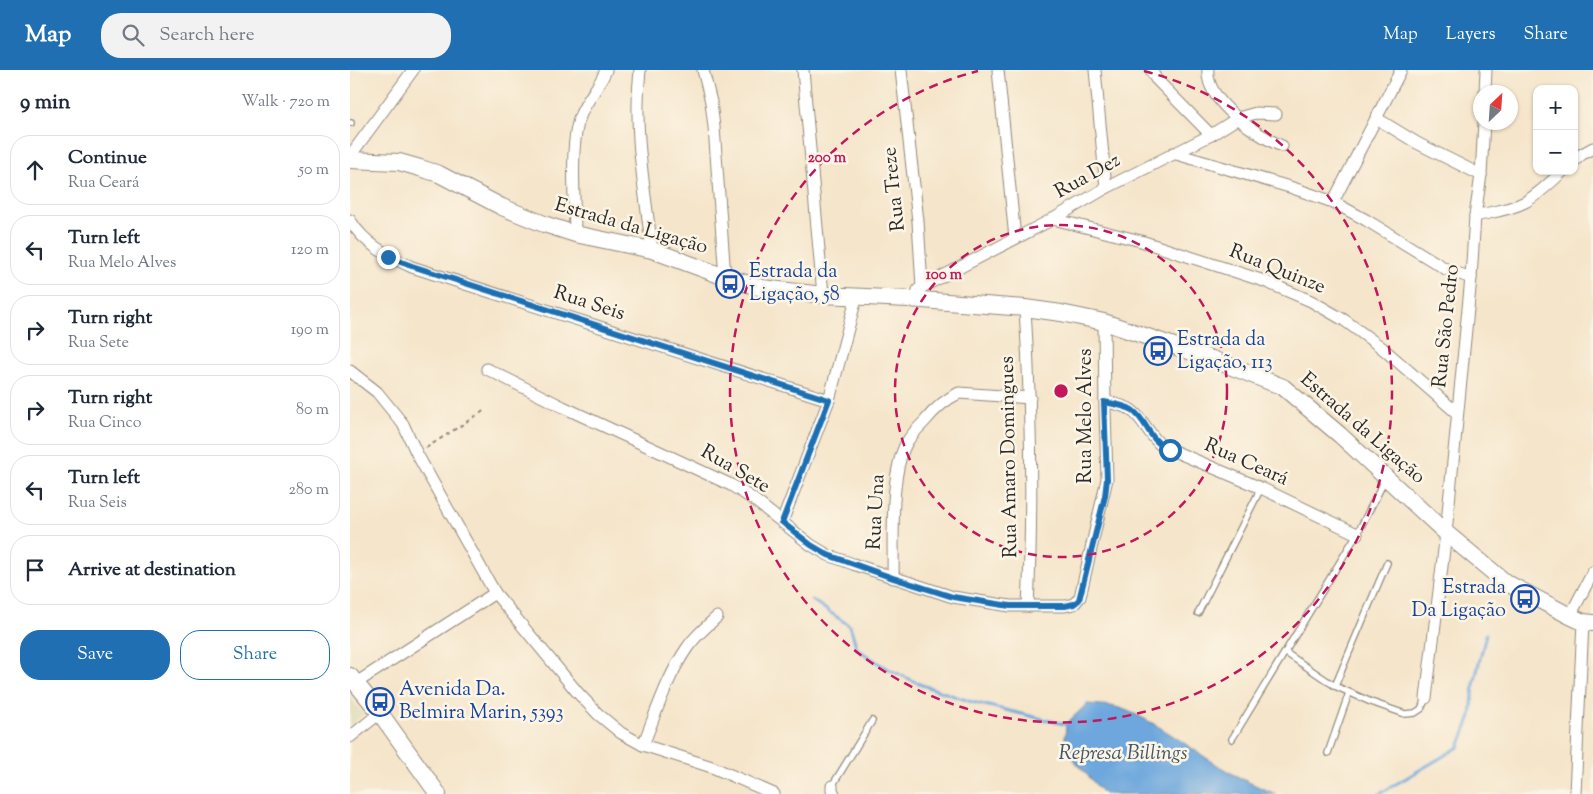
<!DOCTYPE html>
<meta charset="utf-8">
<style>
:root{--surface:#fff;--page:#f2f2f3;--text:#1f2937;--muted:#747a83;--line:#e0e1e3;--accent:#1f6fb2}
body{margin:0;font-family:"Sorts Mill Goudy",serif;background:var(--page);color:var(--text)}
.controls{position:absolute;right:15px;top:15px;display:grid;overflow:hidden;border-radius:10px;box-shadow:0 1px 4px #0004}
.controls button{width:45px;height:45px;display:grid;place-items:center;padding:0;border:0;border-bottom:1px solid var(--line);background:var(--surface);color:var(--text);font:25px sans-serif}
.compass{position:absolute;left:1123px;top:15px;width:45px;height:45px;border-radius:50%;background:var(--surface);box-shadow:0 1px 4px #0004;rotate:25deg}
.stop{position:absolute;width:15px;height:15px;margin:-11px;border:4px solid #1f6fb2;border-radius:50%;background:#fff}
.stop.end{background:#1f6fb2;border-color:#fff;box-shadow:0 1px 5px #0008}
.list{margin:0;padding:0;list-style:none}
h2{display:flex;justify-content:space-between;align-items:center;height:65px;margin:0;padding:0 20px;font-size:21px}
h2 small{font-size:16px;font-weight:400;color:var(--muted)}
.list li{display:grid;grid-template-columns:32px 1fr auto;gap:15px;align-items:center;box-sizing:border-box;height:70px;margin:0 10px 10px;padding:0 10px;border:1px solid var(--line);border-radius:20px}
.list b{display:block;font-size:19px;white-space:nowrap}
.list p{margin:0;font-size:16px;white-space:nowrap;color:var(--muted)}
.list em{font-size:16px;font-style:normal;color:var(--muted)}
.actions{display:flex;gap:10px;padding:15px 20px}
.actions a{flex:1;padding:11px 0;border:1px solid var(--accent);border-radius:20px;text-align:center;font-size:18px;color:var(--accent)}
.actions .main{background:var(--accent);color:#fff}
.icon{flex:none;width:28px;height:28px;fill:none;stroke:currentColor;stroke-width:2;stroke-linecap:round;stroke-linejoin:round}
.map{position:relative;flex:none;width:1243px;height:724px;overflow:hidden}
header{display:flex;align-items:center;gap:30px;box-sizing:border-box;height:70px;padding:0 25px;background:var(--accent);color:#fff}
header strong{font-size:24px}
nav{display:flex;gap:28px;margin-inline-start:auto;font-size:18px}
.search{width:350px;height:45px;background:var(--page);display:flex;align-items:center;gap:12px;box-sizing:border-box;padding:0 18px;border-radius:20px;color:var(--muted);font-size:19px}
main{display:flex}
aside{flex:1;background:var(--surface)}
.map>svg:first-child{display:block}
</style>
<header>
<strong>Map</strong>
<div class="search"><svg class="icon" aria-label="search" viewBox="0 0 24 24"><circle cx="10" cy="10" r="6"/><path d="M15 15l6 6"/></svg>Search here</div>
<nav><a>Map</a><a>Layers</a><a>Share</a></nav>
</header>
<main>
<aside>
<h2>9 min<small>Walk · 720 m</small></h2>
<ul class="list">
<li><svg class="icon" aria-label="ahead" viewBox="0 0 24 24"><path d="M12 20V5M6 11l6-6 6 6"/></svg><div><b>Continue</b><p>Rua Ceará</p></div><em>50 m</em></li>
<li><svg class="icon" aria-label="left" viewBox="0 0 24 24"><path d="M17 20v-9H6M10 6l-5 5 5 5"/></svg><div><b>Turn left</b><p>Rua Melo Alves</p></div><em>120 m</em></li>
<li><svg class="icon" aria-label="right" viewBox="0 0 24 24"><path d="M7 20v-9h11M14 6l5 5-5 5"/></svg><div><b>Turn right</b><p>Rua Sete</p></div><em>190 m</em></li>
<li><svg class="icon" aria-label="right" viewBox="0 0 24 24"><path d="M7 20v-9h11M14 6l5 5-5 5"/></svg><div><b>Turn right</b><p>Rua Cinco</p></div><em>80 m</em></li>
<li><svg class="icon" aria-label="left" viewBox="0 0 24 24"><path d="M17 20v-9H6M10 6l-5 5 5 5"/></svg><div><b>Turn left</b><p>Rua Seis</p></div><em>280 m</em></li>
<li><svg class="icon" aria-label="arrive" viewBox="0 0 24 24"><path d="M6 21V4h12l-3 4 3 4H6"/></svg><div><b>Arrive at destination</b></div></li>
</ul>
<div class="actions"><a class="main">Save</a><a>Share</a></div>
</aside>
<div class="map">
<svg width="1243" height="724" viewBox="0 0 1243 724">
<rect width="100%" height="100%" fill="#fcf5e5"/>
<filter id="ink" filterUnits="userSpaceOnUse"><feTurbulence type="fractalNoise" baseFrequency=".02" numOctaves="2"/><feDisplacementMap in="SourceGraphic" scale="10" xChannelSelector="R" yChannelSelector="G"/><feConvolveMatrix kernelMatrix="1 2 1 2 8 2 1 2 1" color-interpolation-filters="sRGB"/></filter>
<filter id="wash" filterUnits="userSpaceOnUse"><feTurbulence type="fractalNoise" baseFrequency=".0096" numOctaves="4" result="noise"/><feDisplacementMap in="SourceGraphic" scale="20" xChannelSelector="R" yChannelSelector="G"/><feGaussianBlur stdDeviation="1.12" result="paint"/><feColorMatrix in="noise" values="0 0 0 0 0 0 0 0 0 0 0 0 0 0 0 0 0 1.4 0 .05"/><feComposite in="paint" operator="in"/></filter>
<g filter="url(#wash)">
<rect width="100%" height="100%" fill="#f5e5ca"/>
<path fill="#e1dcba" d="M0,628l14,16 -14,12z"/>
<path fill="#6da7dd" stroke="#4c6984" d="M737,634c13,1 26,1 38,6 31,12 58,33 86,51 20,13 42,24 65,33h-172l-31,-35 -8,-20 1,-15z"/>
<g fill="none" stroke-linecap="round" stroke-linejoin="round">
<g stroke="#6da7dd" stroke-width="3">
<path d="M462,530l38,26 7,23 29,19 36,17 50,17 96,23"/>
<path d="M1029,724l80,-47 12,-31 3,-32 12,-50"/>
</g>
</g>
</g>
<g filter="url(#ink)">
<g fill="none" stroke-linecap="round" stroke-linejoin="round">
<defs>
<g id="lane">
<path d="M0,53h1"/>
<path d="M848,543l63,-125"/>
<path d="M936,583l49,33 36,16 34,12 10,-1 6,-4 5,-11"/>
<path d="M985,616l52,-123"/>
<path d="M882,669l125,-205 29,-56"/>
<path d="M978,683l21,-60"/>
<path d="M482,716l40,-65"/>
</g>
<g id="street">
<path d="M290,0c-7,60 5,121 12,180"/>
<path d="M353,0l8,32 3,25 11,150"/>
<path d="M453,0l20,225"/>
<path d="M551,0l17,151 4,66 -4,3"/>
<path d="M648,0l17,168"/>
<path d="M745,0l11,118"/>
<path d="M801,0l5,9 55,56"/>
<path d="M858,0c-3,30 49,66 74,76"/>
<path d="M1135,22l1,-22"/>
<path d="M1026,48l41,25 64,32"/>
<path d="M823,83l120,35 40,14 33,18 80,49 25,9"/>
<path d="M0,86l63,-86"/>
<path d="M1224,91l8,-7 11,-6"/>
<path d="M983,132l68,-132"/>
<path d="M1125,146c17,-4 35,-6 50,-14 14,-8 26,-20 38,-31"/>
<path d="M703,149l88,22 123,40 47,20 33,19 37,27 76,66"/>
<path d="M0,150c14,24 38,36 62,47l417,133"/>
<path d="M225,164c0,-32 -6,-92 6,-120 6,-15 19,-28 25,-44"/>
<path d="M572,217l131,-68 53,-31 105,-53 27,-17 18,-5 20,1"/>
<path d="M675,238c6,99 8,198 3,298"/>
<path d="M137,299l76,38 168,78 22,14 58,46 17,10 25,9 100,33 57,9h55l9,-2 6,-7 27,-118 -2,-70 -1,-87"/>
<path d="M0,301l27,21 26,32 14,30 78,139 83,100 20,21 23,19 22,12 69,22 62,27"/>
<path d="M755,331c8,3 19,4 26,9 13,9 18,26 31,36l99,42 96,46"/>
<path d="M432,452l47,-122 28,-105"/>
<path d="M543,508c1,-36 -4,-105 14,-136 4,-7 11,-14 17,-20 9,-11 22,-23 35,-29l71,5"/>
<path d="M1220,546l23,-44"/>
<path d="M6,613l139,-90"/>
<path d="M1076,628l20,-165 25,-255 4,-62 6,-41 3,-53"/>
<path d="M0,667l30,-24"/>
<path d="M293,675c13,-32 24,-68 44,-97 8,-12 19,-21 30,-31"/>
<path d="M482,716v4l2,4"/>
<path d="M1225,724l8,-172"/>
</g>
<g id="secondary">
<path d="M0,90l49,2 21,6 19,6 63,33 42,17 31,10 77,16 73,27 37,11 61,7 86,4 116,9 36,5 43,9 108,37 71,28 57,48 106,98 59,49 65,34 13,6 10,1"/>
<path d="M0,606l30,37 58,81"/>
</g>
</defs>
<use href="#lane" stroke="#90887a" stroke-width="8"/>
<use href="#street" stroke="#90887a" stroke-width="13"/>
<use href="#secondary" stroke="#90887a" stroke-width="18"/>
<path stroke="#90887a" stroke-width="2" stroke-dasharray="4 4" stroke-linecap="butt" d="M76,378l59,-38"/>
<use href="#lane" stroke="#fff" stroke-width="5.5"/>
<use href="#street" stroke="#fff" stroke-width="11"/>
<use href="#secondary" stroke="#fff" stroke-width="16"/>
</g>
</g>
<g fill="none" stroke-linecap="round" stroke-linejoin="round" filter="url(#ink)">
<path stroke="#1f6fb2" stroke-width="6" d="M38,187l24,9 417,134 -47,122 29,23 17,10 65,23 60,19 57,9h55l9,-2 5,-4 26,-104 2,-17 -3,-77c9,2 20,3 28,8 17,12 14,29 38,40"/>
</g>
<g fill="none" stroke="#c2185b" stroke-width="2.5" stroke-dasharray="9 6">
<circle cx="711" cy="321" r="166"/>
<path d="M794 1A331 331 0 1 1 628 1"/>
</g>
<defs>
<symbol id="bus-ring" viewBox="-11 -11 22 22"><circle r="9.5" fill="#fcf5e5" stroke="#1a4fb4" stroke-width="1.5"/><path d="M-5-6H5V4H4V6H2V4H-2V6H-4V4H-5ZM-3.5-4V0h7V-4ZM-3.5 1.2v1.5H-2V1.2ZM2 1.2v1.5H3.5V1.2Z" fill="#1a4fb4"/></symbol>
</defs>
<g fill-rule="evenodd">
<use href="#bus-ring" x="364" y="198" width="32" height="32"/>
<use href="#bus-ring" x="792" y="265" width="32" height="32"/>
<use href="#bus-ring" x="1159" y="513" width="32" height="32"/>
<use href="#bus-ring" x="14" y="616" width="32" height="32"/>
</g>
<g text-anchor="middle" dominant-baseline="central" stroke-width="5" stroke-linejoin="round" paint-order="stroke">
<g font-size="20" fill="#2b2b2b" stroke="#fcf5e5">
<text transform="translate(738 107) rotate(-29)">Rua Dez</text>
<text transform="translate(545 119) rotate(-96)">Rua Treze</text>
<text transform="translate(281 157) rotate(16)">Estrada da Ligação</text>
<text transform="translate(927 200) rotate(22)">Rua Quinze</text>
<text transform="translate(239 234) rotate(18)">Rua Seis</text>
<text transform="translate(1097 256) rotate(-84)">Rua São Pedro</text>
<text transform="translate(736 346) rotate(-90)">Rua Melo Alves</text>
<text transform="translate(1012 359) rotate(41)">Estrada da Ligação</text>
<text transform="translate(660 387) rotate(-91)">Rua Amaro Domingues</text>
<text transform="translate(896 393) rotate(24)">Rua Ceará</text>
<text transform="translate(385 400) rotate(30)">Rua Sete</text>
<text transform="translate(527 442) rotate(-87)">Rua Una</text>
</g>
<g font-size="20" fill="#164399" stroke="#fcf5e5" text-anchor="start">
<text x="399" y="202">Estrada da<tspan x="399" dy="23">Ligação, 58</tspan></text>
<text x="827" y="270">Estrada da<tspan x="827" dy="23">Ligação, 113</tspan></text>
<text x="1156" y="518" text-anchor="end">Estrada<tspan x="1156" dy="23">Da Ligação</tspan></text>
<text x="49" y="620">Avenida Da.<tspan x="49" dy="23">Belmira Marin, 5393</tspan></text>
</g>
<g font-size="21" font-style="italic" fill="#425669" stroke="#fcf5e5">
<text x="773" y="684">Represa Billings</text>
</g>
</g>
<circle cx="711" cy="321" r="8" fill="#c2185b" stroke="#fcf5e5" stroke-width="2.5"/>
<g font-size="15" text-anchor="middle" font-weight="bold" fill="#c2185b" stroke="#fcf5e5" stroke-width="5" stroke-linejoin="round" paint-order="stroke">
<text x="477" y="92">200 m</text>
<text x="594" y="209">100 m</text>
</g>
</svg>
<div class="controls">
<button>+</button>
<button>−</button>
</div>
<svg class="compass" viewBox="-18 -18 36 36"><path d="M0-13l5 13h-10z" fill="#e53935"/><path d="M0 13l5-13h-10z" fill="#747a83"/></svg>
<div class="stop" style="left:820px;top:380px"></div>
<div class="stop end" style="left:38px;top:187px"></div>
</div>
</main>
